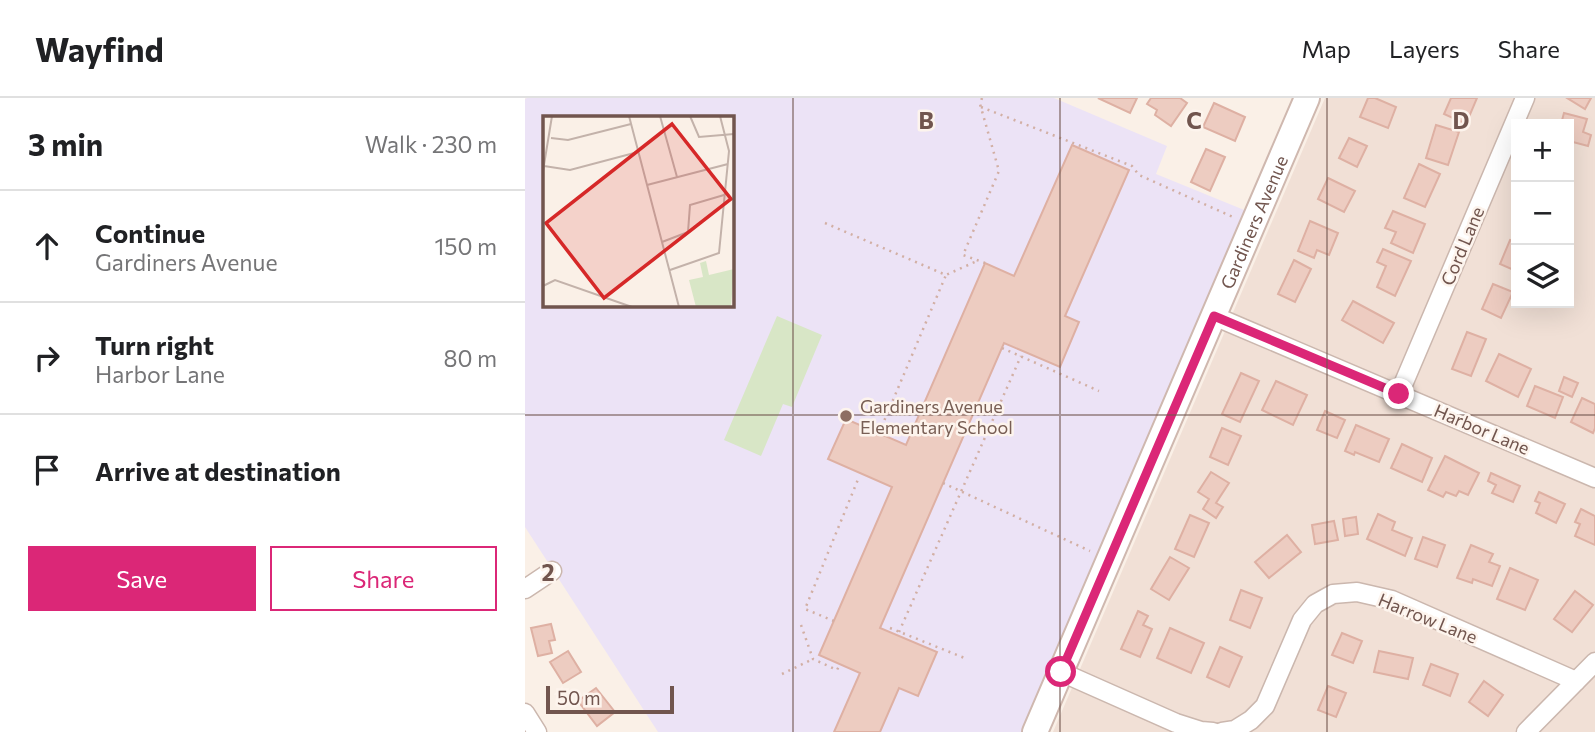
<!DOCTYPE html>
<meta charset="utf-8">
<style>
:root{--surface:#fff;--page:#f6f6f6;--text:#202124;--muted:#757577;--line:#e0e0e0;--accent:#db2777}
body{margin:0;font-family:Commissioner,sans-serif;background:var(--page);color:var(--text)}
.controls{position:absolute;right:21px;top:21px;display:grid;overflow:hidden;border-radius:0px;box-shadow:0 7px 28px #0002}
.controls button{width:63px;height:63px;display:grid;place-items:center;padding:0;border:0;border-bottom:2px solid var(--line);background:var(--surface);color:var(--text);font:35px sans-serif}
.scale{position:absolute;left:21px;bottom:18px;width:128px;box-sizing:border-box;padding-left:7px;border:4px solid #71554e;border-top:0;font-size:19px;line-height:24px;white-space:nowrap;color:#71554e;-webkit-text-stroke:5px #fdf4ed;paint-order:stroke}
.stop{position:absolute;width:21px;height:21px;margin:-16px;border:5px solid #db2777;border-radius:50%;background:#fff}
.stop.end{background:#db2777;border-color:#fff;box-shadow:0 2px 7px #0008}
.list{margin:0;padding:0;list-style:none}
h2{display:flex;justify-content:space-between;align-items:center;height:91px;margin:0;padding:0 28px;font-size:30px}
h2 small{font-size:23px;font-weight:400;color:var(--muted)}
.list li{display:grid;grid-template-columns:46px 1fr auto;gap:21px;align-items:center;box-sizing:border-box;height:112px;padding:0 28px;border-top:2px solid var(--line)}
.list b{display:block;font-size:26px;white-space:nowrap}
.list p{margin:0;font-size:23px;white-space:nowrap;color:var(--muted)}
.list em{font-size:23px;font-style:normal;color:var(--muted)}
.actions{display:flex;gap:14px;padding:21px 28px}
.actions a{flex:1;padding:16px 0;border:2px solid var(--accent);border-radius:0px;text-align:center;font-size:24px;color:var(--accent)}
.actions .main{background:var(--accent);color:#fff}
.icon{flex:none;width:38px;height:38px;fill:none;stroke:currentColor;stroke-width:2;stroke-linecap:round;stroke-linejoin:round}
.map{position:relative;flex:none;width:1070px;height:634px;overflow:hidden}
header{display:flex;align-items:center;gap:42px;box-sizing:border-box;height:98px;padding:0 35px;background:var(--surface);border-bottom:2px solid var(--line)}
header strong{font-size:33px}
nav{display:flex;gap:38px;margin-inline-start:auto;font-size:24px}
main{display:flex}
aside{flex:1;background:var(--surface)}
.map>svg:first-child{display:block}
</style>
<header>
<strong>Wayfind</strong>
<nav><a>Map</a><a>Layers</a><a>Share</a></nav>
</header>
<main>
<aside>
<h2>3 min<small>Walk · 230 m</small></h2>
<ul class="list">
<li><svg class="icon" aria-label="ahead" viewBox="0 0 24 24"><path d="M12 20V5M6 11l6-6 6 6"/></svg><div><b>Continue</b><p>Gardiners Avenue</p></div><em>150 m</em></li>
<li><svg class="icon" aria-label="right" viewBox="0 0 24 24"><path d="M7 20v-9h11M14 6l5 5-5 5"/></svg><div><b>Turn right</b><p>Harbor Lane</p></div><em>80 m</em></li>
<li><svg class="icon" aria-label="arrive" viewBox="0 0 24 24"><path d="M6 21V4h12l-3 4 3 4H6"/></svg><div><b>Arrive at destination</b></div></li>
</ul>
<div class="actions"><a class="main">Save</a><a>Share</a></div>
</aside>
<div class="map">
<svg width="1070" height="634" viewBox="0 0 1070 634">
<rect width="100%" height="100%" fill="#faf0e7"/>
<path fill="#f1e0d6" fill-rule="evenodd" d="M800,0h270v634h-542zM991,26h53v179h-53z"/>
<path fill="#ece3f6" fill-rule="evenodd" d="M2,0h527l113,48 -11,28 98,40 -222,518h-374l-133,-205v-428zM19,19h187v187h-187z"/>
<path fill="#d8e6c6" d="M252,218l45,19 -30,72 -9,-3 -22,52 -37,-16z"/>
<g fill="#edccc1" stroke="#deb0a3" stroke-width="2">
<path d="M573,0h39l-7,15z"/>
<path d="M626,0h29l7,5 -16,23 -16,-11 2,-5 -10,-6z"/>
<path d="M843,0h7l21,9 -8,21 -28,-11z"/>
<path d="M926,0h26l-11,26 -22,-10z"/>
<path d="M1042,0h24l-6,11z"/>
<path d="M689,5l31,14 -10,24 -32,-14z"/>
<path d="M1039,15l23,6 -4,13 8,3 -3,11 -19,-5v-17h-8z"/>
<path d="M911,27l23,7 -11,33 -22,-7z"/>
<path d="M824,40l18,8 -10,21 -18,-9z"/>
<path d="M547,47l57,25 -64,146 14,6 -19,45 -56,-24 -124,285 57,24 -19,44 -19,-8 -19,44h-46l26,-59 -41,-18 73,-168 -64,-28 18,-40 60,26 79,-182 29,13z"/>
<path d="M681,51l19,8 -15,34 -19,-9z"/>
<path d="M894,66l21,10 -15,33 -21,-9z"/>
<path d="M803,80l27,13 -11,21 -26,-13z"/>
<path d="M868,113l32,13 -12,29 -22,-10 5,-11 -11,-4z"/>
<path d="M785,123l28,12 -9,22 -12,-5 -3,8 -16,-7z"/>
<path d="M985,142l6,3v28l-16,-7z"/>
<path d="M858,151l28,12 -16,35 -18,-9 9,-21 -9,-4z"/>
<path d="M769,162l17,9 -16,33 -17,-8z"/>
<path d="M968,186l20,8 -12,26 -19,-9z"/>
<path d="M828,203l41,22 -11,20 -41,-23z"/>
<path d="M942,234l19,7 -15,37 -19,-7z"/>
<path d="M974,256l32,15 -13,28 -32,-16z"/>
<path d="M716,275l18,8 -19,41 -18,-8z"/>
<path d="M1039,279l14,6 -6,14 -13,-6z"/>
<path d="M751,283l31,14 -14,30 -31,-15z"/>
<path d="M1010,288l28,11 -8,21 -28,-12z"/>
<path d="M1057,300l13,6v24l-2,5 -22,-11z"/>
<path d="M800,313l20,9 -8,18 -20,-8z"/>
<path d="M831,327l33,14 -10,23 -24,-10 -1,3 -9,-4z"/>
<path d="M697,330l19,8 -13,29 -18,-8z"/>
<path d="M877,346l30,14 -10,24 -31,-14z"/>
<path d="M920,358l34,17 -11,22 -9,-4 -3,5 -10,-4 -3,5 -15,-7z"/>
<path d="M686,374l18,11 -13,20 7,4 -7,11 -13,-9 6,-10 -11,-7z"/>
<path d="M966,375l29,13 -7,16 -21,-9 4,-8 -8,-4z"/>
<path d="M1014,394l26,12 -9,19 -20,-10 4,-10 -5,-2z"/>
<path d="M1056,411l14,7v29l-20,-9 5,-12 -5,-2z"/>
<path d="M853,416l17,8 -3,8 20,8 -7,18 -38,-17z"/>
<path d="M665,417l19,8 -15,34 -19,-8z"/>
<path d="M831,419l2,17 -13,2 -2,-17z"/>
<path d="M809,423l4,19 -23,4 -3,-19z"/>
<path d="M762,437l14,17 -32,26 -14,-16z"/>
<path d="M898,439l22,8 -8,22 -22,-8z"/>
<path d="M946,447l22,9 -4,8 11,4 -8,20 -19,-7 -1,4 -15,-5z"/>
<path d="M645,459l19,11 -20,32 -18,-11z"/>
<path d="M985,470l28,12 -13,30 -28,-11z"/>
<path d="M716,492l21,8 -12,30 -20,-8z"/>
<path d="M1050,493l18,14 -21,27 -18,-13z"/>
<path d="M613,513l10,5 -5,9 9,4 -12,28 -19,-8z"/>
<path d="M26,526l4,16 -6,1 3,12 -14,3 -7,-28z"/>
<path d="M645,530l34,15 -13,30 -34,-15z"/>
<path d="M817,535l20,8 -9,22 -21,-8z"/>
<path d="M695,549l22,10 -13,30 -22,-10z"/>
<path d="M43,553l13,21 -18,11 -13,-21z"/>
<path d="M854,553l34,7 -5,21 -34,-7z"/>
<path d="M906,566l27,10 -8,22 -27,-11z"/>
<path d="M959,583l19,14 -15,21 -19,-14z"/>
<path d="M803,588l18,7 -10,24 -18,-7z"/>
<path d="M71,590l19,24 -18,14 -19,-25z"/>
</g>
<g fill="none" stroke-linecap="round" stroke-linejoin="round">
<defs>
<g id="minor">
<path d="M689,218l381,162"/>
<path d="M874,296l126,-296"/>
<path d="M0,491l27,-18"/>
<path d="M536,574l115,51 25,8 12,1"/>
<path d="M0,615l12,19"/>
<path d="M697,634l13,-2 16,-10 14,-14 37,-86 13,-16 18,-10 24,-2 35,8 184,81"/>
<path d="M1001,634l69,-70"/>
</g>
<g id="secondary">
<path id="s1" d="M510,634l272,-634"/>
</g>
</defs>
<use href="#minor" stroke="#cbb7ae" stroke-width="21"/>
<use href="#secondary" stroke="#cfb8af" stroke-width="28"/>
<g stroke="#d2afa4" stroke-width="2.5" stroke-dasharray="2 5" stroke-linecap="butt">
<path d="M457,0l-2,6 19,67 -36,84 22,8"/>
<path d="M456,9l151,59 7,9 94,42"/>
<path d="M300,125l121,52 31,-14"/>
<path d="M477,250l97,43"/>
<path d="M354,335l67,-158"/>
<path d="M418,385l147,68"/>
<path d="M309,523l-29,-12 54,-132"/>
<path d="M276,527l12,34 24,11 3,-6"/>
<path d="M365,530l77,31"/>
<path d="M374,534l122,-276"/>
<path d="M257,576l31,-15"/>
</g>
<use href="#minor" stroke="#fff" stroke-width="18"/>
<use href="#secondary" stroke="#fff" stroke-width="24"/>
</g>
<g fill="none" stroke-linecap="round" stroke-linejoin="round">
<path stroke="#db2777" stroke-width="9" d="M536,574l153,-356 185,78"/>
</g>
<path fill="none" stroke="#71554e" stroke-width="2" stroke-opacity="0.55" d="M268,0v634M535,0v634M802,0v634M0,317h1070"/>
<circle fill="#8d6e63" stroke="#fdf4ed" stroke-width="2.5" cx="321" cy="318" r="7"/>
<g text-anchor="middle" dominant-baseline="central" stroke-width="5" stroke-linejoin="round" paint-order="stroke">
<g font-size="18" fill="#71554e" stroke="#fdf4ed">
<text stroke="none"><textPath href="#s1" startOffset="555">Gardiners Avenue</textPath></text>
<text transform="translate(937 148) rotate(-67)">Cord Lane</text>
<text transform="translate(957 331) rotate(23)">Harbor Lane</text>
<text transform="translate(903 520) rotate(22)">Harrow Lane</text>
</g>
<g font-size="18" fill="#785e54" stroke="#fdf4ed" text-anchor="start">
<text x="335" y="308">Gardiners Avenue<tspan x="335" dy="21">Elementary School</tspan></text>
</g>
</g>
<g transform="translate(18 18)">
<rect width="191" height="191" fill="#faf0e7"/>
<path d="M163,145l3,14 25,-6 -3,38h-35l-7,-27 14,-3 -3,-14z" fill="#d8e6c6"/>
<path fill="none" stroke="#c3b2aa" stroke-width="2" d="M86,0l50,191M117,0l17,61M147,0l9,21 35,-3M8,22l17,2 63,-16M1,50l26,4 68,-18M0,55l9,-55M104,69l81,-21M119,126l26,-10 2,-27 34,-10M127,154l49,-17 10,-102 -9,-35M0,170l12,-6 77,27"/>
<path fill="#d62828" fill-opacity="0.15" stroke="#d62828" stroke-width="3.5" d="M129,8l59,75 -127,99 -58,-75z"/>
<rect width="191" height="191" fill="none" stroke="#71554e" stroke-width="3.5"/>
</g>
<g font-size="23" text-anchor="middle" font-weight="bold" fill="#71554e" stroke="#fdf4ed" stroke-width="5" stroke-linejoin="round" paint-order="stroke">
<text x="401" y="31">B</text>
<text x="669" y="31">C</text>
<text x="936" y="31">D</text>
<text x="23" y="483">2</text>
</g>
</svg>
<div class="controls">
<button>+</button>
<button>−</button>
<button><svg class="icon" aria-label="layers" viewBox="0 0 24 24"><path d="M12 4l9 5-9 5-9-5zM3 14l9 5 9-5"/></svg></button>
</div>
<div class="scale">50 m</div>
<div class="stop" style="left:536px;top:574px"></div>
<div class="stop end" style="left:874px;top:296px"></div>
</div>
</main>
